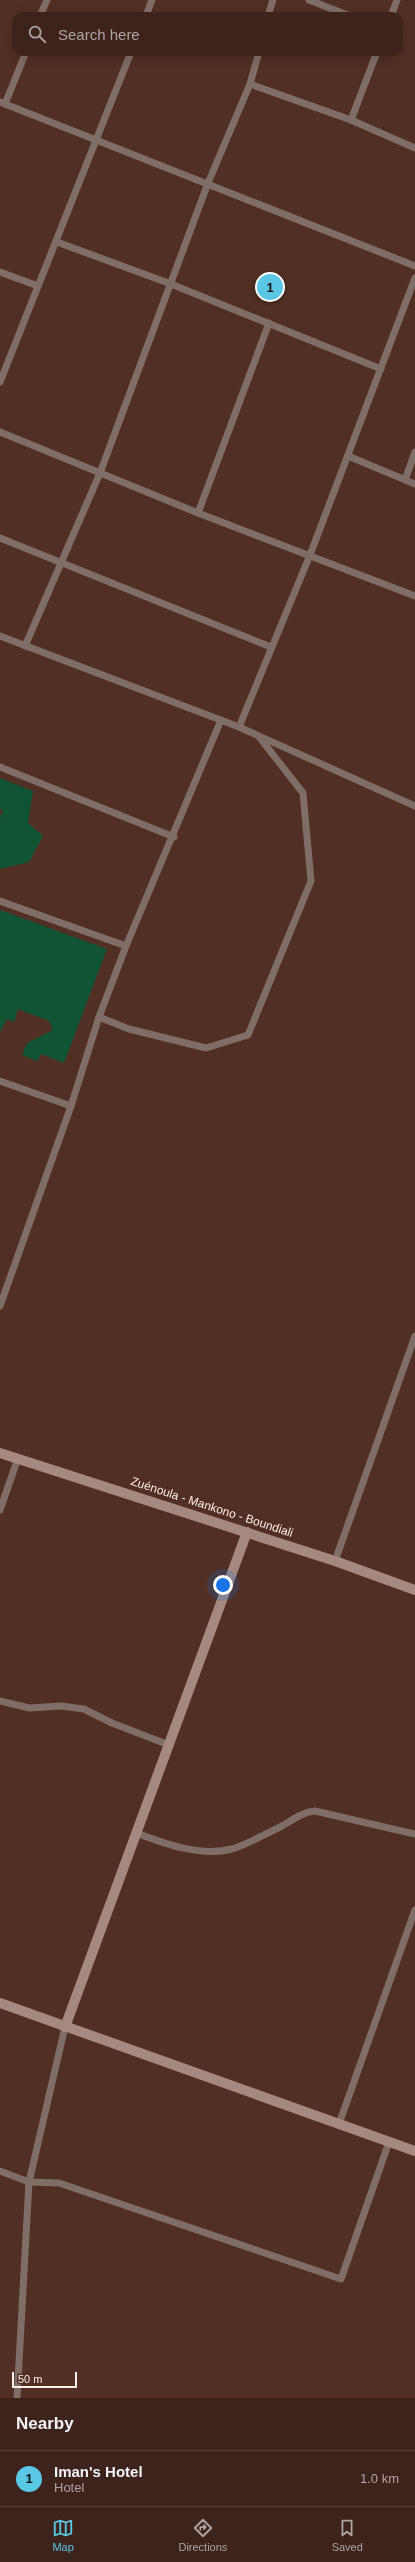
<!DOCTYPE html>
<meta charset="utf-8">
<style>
:root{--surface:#3d231b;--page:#482f28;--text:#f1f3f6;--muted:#ada4a3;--line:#56403a;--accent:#5ac8e5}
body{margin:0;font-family:Helvetica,sans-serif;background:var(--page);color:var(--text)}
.scale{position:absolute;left:12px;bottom:10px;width:65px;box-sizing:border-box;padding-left:4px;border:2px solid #ffece7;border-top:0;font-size:11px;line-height:14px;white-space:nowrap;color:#ffece7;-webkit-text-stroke:3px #512f24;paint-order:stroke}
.you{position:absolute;left:223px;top:1585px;width:14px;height:14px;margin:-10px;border:3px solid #fff;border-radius:50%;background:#1a73e8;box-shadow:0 0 0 6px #1a73e833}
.badge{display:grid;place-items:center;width:26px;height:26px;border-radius:50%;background:var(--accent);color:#111;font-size:13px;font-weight:700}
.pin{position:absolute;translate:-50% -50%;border:2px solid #fff;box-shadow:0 1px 4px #0006}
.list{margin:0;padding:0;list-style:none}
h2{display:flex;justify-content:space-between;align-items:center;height:52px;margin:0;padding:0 16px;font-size:17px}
h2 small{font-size:13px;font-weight:400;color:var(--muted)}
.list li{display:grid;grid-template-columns:26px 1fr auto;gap:12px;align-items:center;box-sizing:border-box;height:56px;padding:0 16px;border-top:1px solid var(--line)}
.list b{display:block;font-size:15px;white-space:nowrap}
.list p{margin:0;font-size:13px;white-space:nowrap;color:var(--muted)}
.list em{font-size:13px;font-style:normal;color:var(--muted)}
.icon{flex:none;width:22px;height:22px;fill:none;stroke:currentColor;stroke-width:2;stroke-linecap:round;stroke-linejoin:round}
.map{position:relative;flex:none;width:415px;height:2398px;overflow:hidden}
.search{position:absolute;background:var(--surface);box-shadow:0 4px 16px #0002;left:12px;right:12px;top:12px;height:44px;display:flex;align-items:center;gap:10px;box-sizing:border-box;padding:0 14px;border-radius:12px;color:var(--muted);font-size:15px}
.sheet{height:108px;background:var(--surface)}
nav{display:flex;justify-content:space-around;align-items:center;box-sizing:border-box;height:56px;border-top:1px solid var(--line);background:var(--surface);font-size:11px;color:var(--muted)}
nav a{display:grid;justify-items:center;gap:2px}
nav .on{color:var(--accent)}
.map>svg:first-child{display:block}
</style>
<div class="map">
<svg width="415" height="2398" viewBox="0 0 415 2398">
<rect width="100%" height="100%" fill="#512f24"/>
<g fill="#105435">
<path d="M0,778l33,13 -5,32 15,13 -14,26 -29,7v-52l3,-6 -3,-2z"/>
<path d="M0,910l107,39 -43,114 -23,-9 -4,7 -15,-6 5,-12 26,-13 -4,-9 -31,-12 -4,13 -7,-3 -7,13z"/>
</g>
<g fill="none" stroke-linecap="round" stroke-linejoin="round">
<g stroke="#7f6d67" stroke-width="7">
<path d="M309,0l41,16"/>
<path d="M40,16l7,-16"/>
<path d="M146,16l6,-16"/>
<path d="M268,16l5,-16"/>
<path d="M391,16l6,-16"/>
<path d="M250,84l101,36 64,28"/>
<path d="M0,102l415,164"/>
<path d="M5,104l21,-52"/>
<path d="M351,120l26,-68"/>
<path d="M57,242l114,42 210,85"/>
<path d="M0,272l38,14"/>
<path d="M0,382l131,-330"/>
<path d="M0,432l198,81 217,83"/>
<path d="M348,456l67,28"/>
<path d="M405,480l10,-28"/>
<path d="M198,513l71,-190"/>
<path d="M0,538l271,109"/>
<path d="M0,636l239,91 176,79"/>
<path d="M25,646l75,-173 108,-290 42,-99 9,-32"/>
<path d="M239,727l71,-172 105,-277"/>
<path d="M0,767l174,70"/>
<path d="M0,901l126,45"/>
<path d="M99,1017l30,12 77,19 42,-13 63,-154 -8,-88 -43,-55"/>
<path d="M0,1081l71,25"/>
<path d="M0,1306l71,-200 28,-89 27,-71 95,-226"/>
<path d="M0,1510l18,-52"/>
<path d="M335,1561l80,-225"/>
<path d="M0,1701l29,7 32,-2 23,3 28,14 57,22"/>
<path d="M136,1833c30,11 64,24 96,16 14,-4 29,-13 42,-19 14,-6 26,-18 41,-19l100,23"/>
<path d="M339,2124l76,-214"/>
<path d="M0,2171l29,11 30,1 282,96 48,-137"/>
<path d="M17,2398l12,-216 36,-155"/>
</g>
<g stroke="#a58980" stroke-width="10">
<path d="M0,1453l335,108 80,29"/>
<path d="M0,2003l415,148"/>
<path d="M65,2027l182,-495"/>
</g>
</g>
<g text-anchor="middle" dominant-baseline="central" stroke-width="3" stroke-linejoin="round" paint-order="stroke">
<g font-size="12" fill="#ffece7" stroke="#512f24">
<text transform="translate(212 1507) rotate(18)">Zuénoula - Mankono - Boundiali</text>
</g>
</g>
</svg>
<div class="scale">50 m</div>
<div class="you"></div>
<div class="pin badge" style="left:270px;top:287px">1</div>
<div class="search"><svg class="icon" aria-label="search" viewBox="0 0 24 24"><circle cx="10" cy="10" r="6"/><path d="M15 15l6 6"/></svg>Search here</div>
</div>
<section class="sheet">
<h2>Nearby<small></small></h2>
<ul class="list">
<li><span class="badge">1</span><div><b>Iman's Hotel</b><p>Hotel</p></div><em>1.0 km</em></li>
</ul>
</section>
<nav>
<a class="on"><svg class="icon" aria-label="map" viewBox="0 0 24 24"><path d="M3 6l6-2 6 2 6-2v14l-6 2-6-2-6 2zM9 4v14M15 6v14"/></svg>Map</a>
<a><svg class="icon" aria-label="directions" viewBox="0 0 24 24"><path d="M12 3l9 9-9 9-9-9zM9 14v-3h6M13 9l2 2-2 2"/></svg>Directions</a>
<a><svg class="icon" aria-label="saved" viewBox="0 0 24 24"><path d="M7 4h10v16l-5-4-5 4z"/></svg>Saved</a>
</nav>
